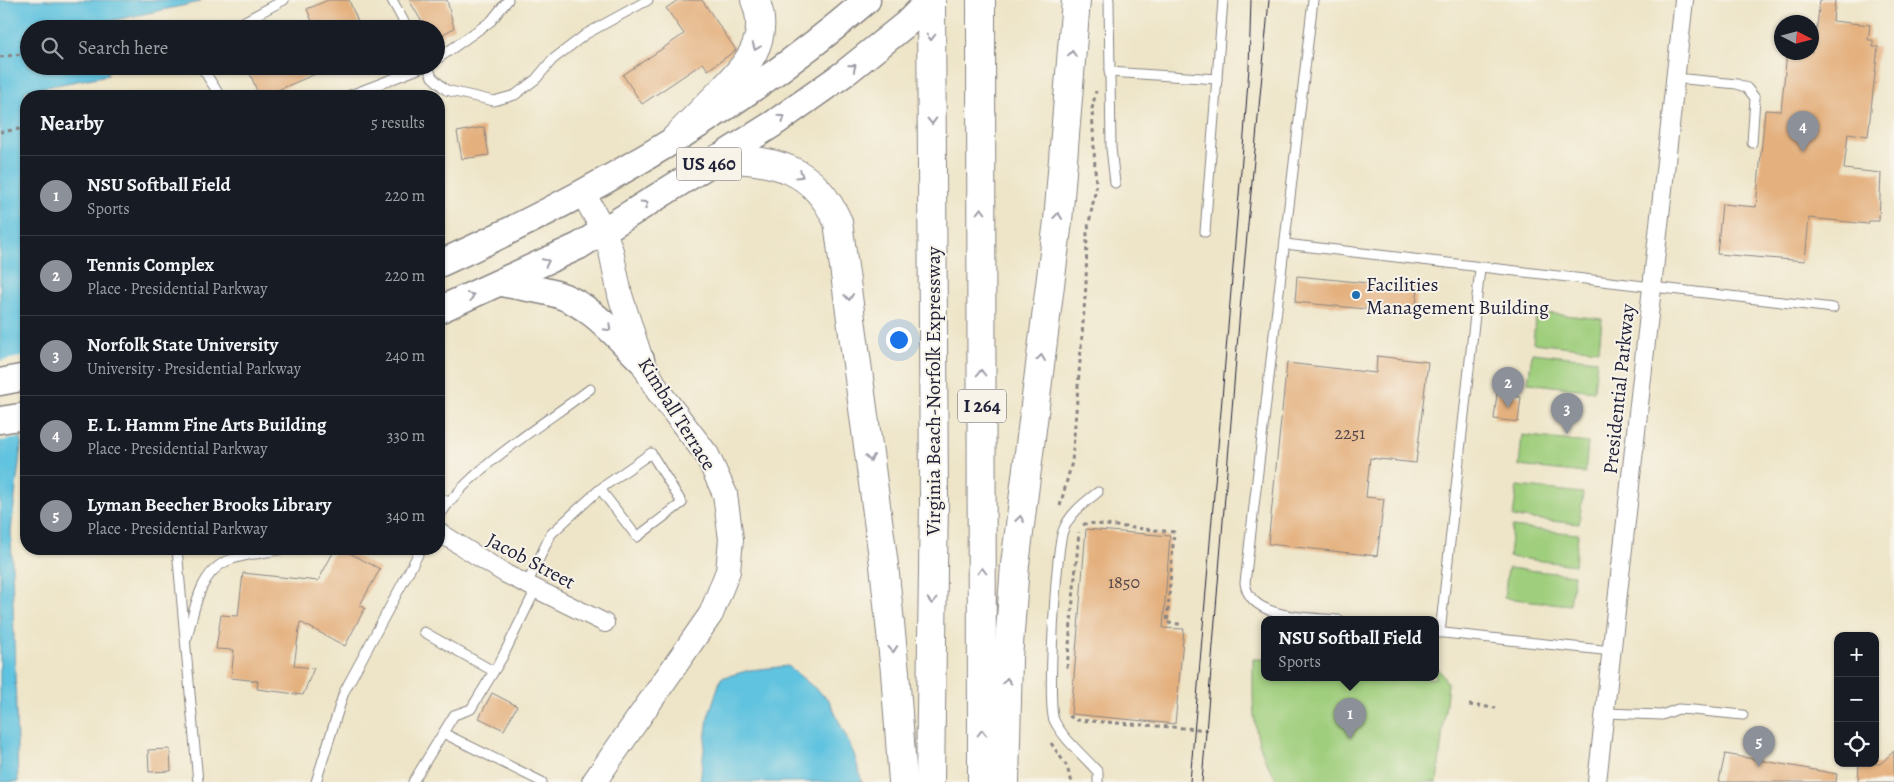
<!DOCTYPE html>
<meta charset="utf-8">
<style>
:root{--surface:#171b24;--page:#242831;--text:#f1f3f6;--muted:#9ea1a6;--line:#363941;--accent:#8c9099}
body{margin:0;font-family:Alegreya,serif;background:var(--page);color:var(--text)}
.controls{position:absolute;right:15px;bottom:15px;display:grid;overflow:hidden;border-radius:10px;box-shadow:0 1px 4px #0004}
.controls button{width:45px;height:45px;display:grid;place-items:center;padding:0;border:0;border-bottom:1px solid var(--line);background:var(--surface);color:var(--text);font:25px sans-serif}
.compass{position:absolute;left:1774px;top:15px;width:45px;height:45px;border-radius:50%;background:var(--surface);box-shadow:0 1px 4px #0004;rotate:96deg}
.you{position:absolute;left:898px;top:339px;width:18px;height:18px;margin:-12px;border:4px solid #fff;border-radius:50%;background:#1a73e8;box-shadow:0 0 0 8px #1a73e833}
.badge{display:grid;place-items:center;width:32px;height:32px;border-radius:50%;background:var(--accent);color:#fff;font-size:16px;font-weight:700}
.pin{position:absolute;translate:-50% -41px;filter:drop-shadow(0 1px 2px #0008)}
.pin::after{content:'';position:absolute;top:26px;width:18px;height:15px;background:inherit;clip-path:polygon(0 0,100% 0,50% 100%)}
.popup{position:absolute;left:1261px;top:616px;width:178px;height:65px;box-sizing:border-box;display:grid;place-content:center;border-radius:10px;background:var(--surface);filter:drop-shadow(0 1px 4px #0005);font-size:16px;white-space:nowrap;color:var(--muted)}
.popup b{font-size:19px;color:var(--text)}
.popup::after{content:'';position:absolute;left:50%;top:100%;margin-left:-10px;border:10px solid transparent;border-top-color:var(--surface)}
.list{margin:0;padding:0;list-style:none}
h2{display:flex;justify-content:space-between;align-items:center;height:65px;margin:0;padding:0 20px;font-size:21px}
h2 small{font-size:16px;font-weight:400;color:var(--muted)}
.list li{display:grid;grid-template-columns:32px 1fr auto;gap:15px;align-items:center;box-sizing:border-box;height:80px;padding:0 20px;border-top:1px solid var(--line)}
.list b{display:block;font-size:19px;white-space:nowrap}
.list p{margin:0;font-size:16px;white-space:nowrap;color:var(--muted)}
.list em{font-size:16px;font-style:normal;color:var(--muted)}
.icon{flex:none;width:28px;height:28px;fill:none;stroke:currentColor;stroke-width:2;stroke-linecap:round;stroke-linejoin:round}
.map{position:relative;flex:none;width:1894px;height:782px;overflow:hidden}
.search{position:absolute;background:var(--surface);box-shadow:0 1px 4px #0004;left:20px;top:20px;width:425px;height:55px;display:flex;align-items:center;gap:12px;box-sizing:border-box;padding:0 18px;border-radius:28px;color:var(--muted);font-size:19px}
.panel{position:absolute;background:var(--surface);box-shadow:0 1px 4px #0004;left:20px;top:90px;width:425px;height:465px;border-radius:20px}
.map>svg:first-child{display:block}
</style>
<div class="map">
<svg width="1894" height="782" viewBox="0 0 1894 782">
<rect width="100%" height="100%" fill="#f7f3e8"/>
<filter id="ink" filterUnits="userSpaceOnUse"><feTurbulence type="fractalNoise" baseFrequency=".02" numOctaves="2"/><feDisplacementMap in="SourceGraphic" scale="10" xChannelSelector="R" yChannelSelector="G"/><feConvolveMatrix kernelMatrix="1 2 1 2 8 2 1 2 1" color-interpolation-filters="sRGB"/></filter>
<filter id="wash" filterUnits="userSpaceOnUse"><feTurbulence type="fractalNoise" baseFrequency=".0096" numOctaves="4" result="noise"/><feDisplacementMap in="SourceGraphic" scale="20" xChannelSelector="R" yChannelSelector="G"/><feGaussianBlur stdDeviation="1.12" result="paint"/><feColorMatrix in="noise" values="0 0 0 0 0 0 0 0 0 0 0 0 0 0 0 0 0 1.4 0 .05"/><feComposite in="paint" operator="in"/></filter>
<g filter="url(#wash)">
<rect width="100%" height="100%" fill="#eee5c8"/>
<g fill="#9fce7c" stroke="#60785c">
<path d="M1536,312l66,7 -3,31 -66,-7z"/>
<path d="M1532,353l65,7 -3,31 -66,-8z"/>
<path d="M1522,435l66,8 -3,30 -66,-7z"/>
<path d="M1517,486l66,7 -4,31 -66,-7z"/>
<path d="M1512,527l66,7 -3,31 -66,-8z"/>
<path d="M1508,568l66,7 -4,30 -66,-7z"/>
<path d="M1253,659h12v19h170v-10h3l10,16 -11,98h-159c-28,-41 -25,-75 -25,-123z"/>
</g>
<g fill="#61c3df" stroke="#42728d">
<path d="M0,0h200v2l-99,21 1,6h-73v37h78l1,9 -83,16 1,257 -5,98 -10,85 7,251h-18z"/>
<path d="M788,666l41,34 25,54 8,28h-162l8,-65 13,-39 29,-8z"/>
</g>
<path fill="#eee5c8" d="M26,356l-2,81 -24,4v-80z"/>
<g id="blocks">
<g fill="#e4b07e">
<path d="M328,0h21l12,29h-46l-8,-20z"/>
<path d="M409,0h38l7,28 -18,10v-9h-10z"/>
<path d="M678,0h24l34,50 -28,20 -5,-7 -61,41 -19,-29 61,-41 -18,-26z"/>
<path d="M1820,0h15l-2,21 37,4 -2,15h5v7h5l-10,89 -20,-3 -4,36 37,4 -2,48h-10l-1,3 -59,-6 -4,43 -88,-7 5,-50 34,3 9,-97 16,1 6,-59h25v-18h4z"/>
<path d="M247,66h87l-70,30h-5z"/>
<path d="M484,127l5,28 -27,4 -5,-27z"/>
<path d="M1297,276l121,12 -3,26 -120,-12z"/>
<path d="M1377,356l51,6 -12,101 -46,-5 -4,39 18,2 -7,57 -109,-12 19,-181 89,10z"/>
<path d="M1497,394l24,3 -3,25 -24,-3z"/>
<path d="M1086,529l84,7 -7,92 21,1 -9,95 -104,-10z"/>
<path d="M335,549h7l38,20 -20,36 5,3 -20,38 -45,-24 -6,44 20,2 -11,27 -46,-6 1,-8 -27,-3 3,-28 -18,-1 5,-34 17,1 5,-43 75,8z"/>
<path d="M492,693l25,13 -13,24 -25,-12z"/>
<path d="M170,749l1,22 -22,1 -1,-22z"/>
<path d="M1894,751v31h-36l1,-19 21,1z"/>
<path d="M1725,754l112,20 -1,8h-117z"/>
</g>
</g>
</g>
<g filter="url(#ink)">
<use href="#blocks" fill-opacity="0" stroke="#888482" stroke-width="1"/>
<g fill="none" stroke-linecap="round" stroke-linejoin="round">
<defs>
<g id="lane">
<path d="M392,0l16,29"/>
<path d="M1109,0l2,148 4,35"/>
<path d="M1313,0l-68,583c5,37 65,34 94,37"/>
<path d="M230,29l54,-29"/>
<path d="M436,60l55,-39 17,-21"/>
<path d="M201,66l19,30"/>
<path d="M428,66l4,11 14,13 48,11 21,-6 21,-16 16,-19 34,-26 62,-34"/>
<path d="M1109,72l108,7"/>
<path d="M1675,78l62,6 10,4 8,10 -3,45"/>
<path d="M348,96l78,-30"/>
<path d="M1205,232l18,-232"/>
<path d="M1285,244l548,64"/>
<path d="M1098,492c-14,11 -29,22 -35,39 -7,19 -16,172 -9,189 9,19 30,36 44,52v10"/>
<path d="M439,497l9,5"/>
<path d="M439,517c28,-47 106,-94 151,-128"/>
<path d="M177,549l21,233"/>
<path d="M527,584l24,-50 49,-45 51,-36 31,50 -45,34 -37,-48"/>
<path d="M424,632l69,39"/>
<path d="M1435,632l177,19"/>
<path d="M1440,633l40,-364"/>
<path d="M187,638c7,-27 12,-65 40,-77 17,-7 39,-8 57,-12"/>
<path d="M1605,713l57,2 16,-6 15,1 50,5"/>
<path d="M443,733l99,49"/>
<path d="M316,782l28,-90 77,-143"/>
<path d="M413,782l41,-67 17,-6 31,-51 34,-69"/>
</g>
<g id="street">
<path d="M439,532l67,42 99,49"/>
<path d="M1597,782l87,-782"/>
</g>
<path id="secondary" d="M583,193l21,38 7,20 9,44 21,65 17,31 49,64 18,39 6,45 -3,32 -17,43 -117,168"/>
<g id="primary">
<path d="M439,264c152,-69 301,-154 428,-264"/>
<path d="M502,283c18,4 37,6 54,11 34,10 60,42 85,66"/>
<path d="M439,310l140,-64 194,-122 72,-51 61,-49 24,-24"/>
<path d="M0,382l26,-5"/>
<path d="M0,420l26,-4"/>
</g>
<g id="highway">
<path d="M981,0l1,782"/>
<path d="M675,139c14,-15 29,-30 44,-45 26,-26 53,-54 36,-94"/>
<path d="M719,158c56,3 94,8 119,64l46,343 11,107 8,110"/>
<path d="M930,782l4,-282 -3,-500"/>
<path d="M1005,782l3,-124 7,-93 43,-344 18,-221"/>
</g>
</defs>
<use href="#lane" stroke="#888482" stroke-width="11"/>
<use href="#street" stroke="#888482" stroke-width="20"/>
<use href="#secondary" stroke="#888482" stroke-width="26"/>
<use href="#primary" stroke="#888482" stroke-width="29"/>
<use href="#highway" stroke="#888482" stroke-width="30"/>
<g stroke="#888482" stroke-width="3" stroke-dasharray="4 4" stroke-linecap="butt">
<path d="M0,57l29,-4"/>
<path d="M0,132l26,-4"/>
<path d="M1060,506l12,-44 14,-177 1,-52 9,-45 -4,-79 4,-18"/>
<path d="M1083,525l4,-2 87,9 -7,91 13,1"/>
<path d="M1067,668l12,-136"/>
<path d="M1469,705l27,3"/>
<path d="M1069,716l8,4 134,10"/>
<path d="M1051,743l15,22 6,17"/>
</g>
<use href="#lane" stroke="#fff" stroke-width="9"/>
<use href="#street" stroke="#fff" stroke-width="18"/>
<use href="#secondary" stroke="#fff" stroke-width="24"/>
<use href="#primary" stroke="#fff" stroke-width="26"/>
<use href="#highway" stroke="#fff" stroke-width="28"/>
<g stroke="#22223b" stroke-width="1">
<path d="M1190,782l54,-647 5,-67 2,-68"/>
<path d="M1202,782l38,-472 29,-310"/>
</g>
</g>
<defs><path id="oneway-chevron" d="M-2-3.5L2.5 0L-2 3.5" fill="none" stroke-width="1.6" stroke-linecap="round" stroke-linejoin="round" transform="scale(1.25)"/></defs>
<g stroke="#9c9ca7">
<use href="#oneway-chevron" transform="translate(931 37) rotate(90)"/>
<use href="#oneway-chevron" transform="translate(756 47) rotate(111)"/>
<use href="#oneway-chevron" transform="translate(1072 54) rotate(-86)"/>
<use href="#oneway-chevron" transform="translate(853 67) rotate(-39)"/>
<use href="#oneway-chevron" transform="translate(782 118) rotate(-35)"/>
<use href="#oneway-chevron" transform="translate(932 121) rotate(89)"/>
<use href="#oneway-chevron" transform="translate(800 175) rotate(32)"/>
<use href="#oneway-chevron" transform="translate(645 204) rotate(-32)"/>
<use href="#oneway-chevron" transform="translate(981 211) rotate(-90)"/>
<use href="#oneway-chevron" transform="translate(1058 216) rotate(-84)"/>
<use href="#oneway-chevron" transform="translate(546 262) rotate(-26)"/>
<use href="#oneway-chevron" transform="translate(471 296) rotate(-23)"/>
<use href="#oneway-chevron" transform="translate(849 297) rotate(83)"/>
<use href="#oneway-chevron" transform="translate(608 328) rotate(45)"/>
<use href="#oneway-chevron" transform="translate(1041 358) rotate(-83)"/>
<use href="#oneway-chevron" transform="translate(981 373) rotate(-90)"/>
<use href="#oneway-chevron" transform="translate(870 458) rotate(83)"/>
<use href="#oneway-chevron" transform="translate(1020 519) rotate(-83)"/>
<use href="#oneway-chevron" transform="translate(982 571) rotate(-90)"/>
<use href="#oneway-chevron" transform="translate(932 601) rotate(91)"/>
<use href="#oneway-chevron" transform="translate(893 649) rotate(85)"/>
<use href="#oneway-chevron" transform="translate(1007 681) rotate(-88)"/>
<use href="#oneway-chevron" transform="translate(982 733) rotate(-90)"/>
</g>
</g>
<circle fill="#1f6fb2" stroke="#f7f3e8" stroke-width="2" cx="1356" cy="295" r="5"/>
<g text-anchor="middle" dominant-baseline="central" stroke-width="4" stroke-linejoin="round" paint-order="stroke">
<g font-size="18" fill="#52464c">
<text x="1350" y="433">2251</text>
<text x="1124" y="582">1850</text>
</g>
<g fill="#f7f3e8" stroke="#62616f" stroke-width="1">
<rect x="676.5" y="147.5" width="65" height="33" rx="4"/>
<rect x="958" y="389.5" width="48" height="33" rx="4"/>
</g>
<g font-size="19" font-weight="bold" fill="#22223b">
<text x="709" y="164">US 460</text>
<text x="982" y="406">I 264</text>
</g>
<g font-size="20" fill="#22223b" stroke="#f7f3e8" text-anchor="start">
<text x="1366" y="284">Facilities<tspan x="1366" dy="23">Management Building</tspan></text>
</g>
<g font-size="20" fill="#22223b" stroke="#f7f3e8">
<text transform="translate(1619 389) rotate(-84)">Presidential Parkway</text>
<text transform="translate(933 391) rotate(-90)">Virginia Beach-Norfolk Expressway</text>
<text transform="translate(677 414) rotate(58)">Kimball Terrace</text>
<text transform="translate(531 561) rotate(28)">Jacob Street</text>
</g>
</g>
</svg>
<div class="controls">
<button>+</button>
<button>−</button>
<button><svg class="icon" aria-label="locate" viewBox="0 0 24 24"><circle cx="12" cy="12" r="6"/><path d="M12 2v4M12 18v4M2 12h4M18 12h4"/></svg></button>
</div>
<svg class="compass" viewBox="-18 -18 36 36"><path d="M0-13l5 13h-10z" fill="#e53935"/><path d="M0 13l5-13h-10z" fill="#9ea1a6"/></svg>
<div class="you"></div>
<div class="pin badge" style="left:1350px;top:739px">1</div>
<div class="popup"><b>NSU Softball Field</b>Sports</div>
<div class="pin badge" style="left:1508px;top:408px">2</div>
<div class="pin badge" style="left:1567px;top:434px">3</div>
<div class="pin badge" style="left:1803px;top:152px">4</div>
<div class="pin badge" style="left:1759px;top:767px">5</div>
<div class="search"><svg class="icon" aria-label="search" viewBox="0 0 24 24"><circle cx="10" cy="10" r="6"/><path d="M15 15l6 6"/></svg>Search here</div>
<section class="panel">
<h2>Nearby<small>5 results</small></h2>
<ul class="list">
<li><span class="badge">1</span><div><b>NSU Softball Field</b><p>Sports</p></div><em>220 m</em></li>
<li><span class="badge">2</span><div><b>Tennis Complex</b><p>Place · Presidential Parkway</p></div><em>220 m</em></li>
<li><span class="badge">3</span><div><b>Norfolk State University</b><p>University · Presidential Parkway</p></div><em>240 m</em></li>
<li><span class="badge">4</span><div><b>E. L. Hamm Fine Arts Building</b><p>Place · Presidential Parkway</p></div><em>330 m</em></li>
<li><span class="badge">5</span><div><b>Lyman Beecher Brooks Library</b><p>Place · Presidential Parkway</p></div><em>340 m</em></li>
</ul>
</section>
</div>
